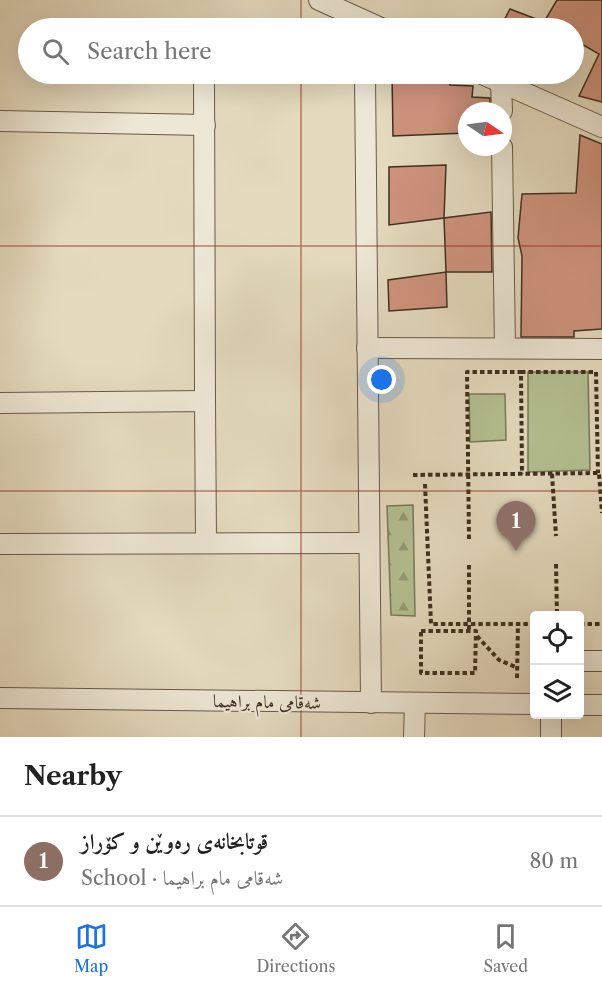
<!DOCTYPE html>
<meta charset="utf-8">
<style>
:root{--surface:#fff;--page:#f2f2f2;--text:#222;--muted:#767676;--line:#e0e0e0;--accent:#1a73e8}
body{margin:0;font-family:"Libre Caslon Text",Amiri,serif;background:var(--page);color:var(--text)}
.controls{position:absolute;right:18px;bottom:18px;display:grid;overflow:hidden;border-radius:6px;box-shadow:0 6px 24px #0002}
.controls button{width:54px;height:54px;display:grid;place-items:center;padding:0;border:0;border-bottom:2px solid var(--line);background:var(--surface);color:var(--text);font:30px sans-serif}
.compass{position:absolute;left:458px;top:102px;width:54px;height:54px;border-radius:50%;background:var(--surface);box-shadow:0 6px 24px #0002;rotate:103deg}
.you{position:absolute;left:382px;top:380px;width:21px;height:21px;margin:-15px;border:4px solid #fff;border-radius:50%;background:#1a73e8;box-shadow:0 0 0 9px #1a73e833}
.badge{display:grid;place-items:center;width:39px;height:39px;border-radius:50%;background:var(--accent);color:#fff;font-size:20px;font-weight:700}
.pin{position:absolute;translate:-50% -50px;filter:drop-shadow(0 2px 3px #0008)}
.pin::after{content:'';position:absolute;top:32px;width:21px;height:18px;background:inherit;clip-path:polygon(0 0,100% 0,50% 100%)}
.list{margin:0;padding:0;list-style:none}
h2{display:flex;justify-content:space-between;align-items:center;height:78px;margin:0;padding:0 24px;font-size:26px}
h2 small{font-size:20px;font-weight:400;color:var(--muted)}
.list li{display:grid;grid-template-columns:39px 1fr auto;gap:18px;align-items:center;box-sizing:border-box;height:90px;padding:0 24px;border-top:2px solid var(--line)}
.list b{display:block;font-size:22px;white-space:nowrap}
.list p{margin:0;font-size:20px;white-space:nowrap;color:var(--muted)}
.list em{font-size:20px;font-style:normal;color:var(--muted)}
.icon{flex:none;width:33px;height:33px;fill:none;stroke:currentColor;stroke-width:2;stroke-linecap:round;stroke-linejoin:round}
.map{position:relative;flex:none;width:602px;height:737px;overflow:hidden}
.search{position:absolute;background:var(--surface);box-shadow:0 6px 24px #0002;left:18px;right:18px;top:18px;height:66px;display:flex;align-items:center;gap:15px;box-sizing:border-box;padding:0 21px;border-radius:33px;color:var(--muted);font-size:22px}
.sheet{height:168px;background:var(--surface)}
nav{display:flex;justify-content:space-around;align-items:center;box-sizing:border-box;height:84px;border-top:2px solid var(--line);background:var(--surface);font-size:16px;color:var(--muted)}
nav a{display:grid;justify-items:center;gap:3px}
nav .on{color:var(--accent)}
.map>svg:first-child{display:block}
</style>
<div class="map">
<svg width="602" height="737" viewBox="0 0 602 737">
<defs>
<pattern id="forest-firs" width="22" height="20" patternUnits="userSpaceOnUse" patternTransform="scale(1.5)"><rect width="22" height="20" fill="#b4c092"/><path d="M5 1l3.5 6h-7zM16 11l3.5 6h-7z" fill="#949c77"/></pattern>
</defs>
<rect width="100%" height="100%" fill="#e4dabe"/>
<filter id="stains"><feTurbulence type="fractalNoise" baseFrequency=".00333" numOctaves="4"/><feColorMatrix values="0 0 0 0 .2 0 0 0 0 .09 0 0 0 0 .02 0 0 0 .5 -.17"/></filter>
<radialGradient id="worn" r=".72"><stop offset=".6" stop-color="#630" stop-opacity="0"/><stop offset="1" stop-color="#630" stop-opacity=".3"/></radialGradient>
<path fill="url(#forest-firs)" stroke="#797859" stroke-width="1.5" d="M413,505l2,111 -24,-1 -4,-109z"/>
<g fill="#b4c092" stroke="#797859" stroke-width="1.5">
<path d="M528,372h60l2,98 -62,2z"/>
<path d="M469,394h36l1,46 -36,2z"/>
</g>
<g fill="#cf937e" stroke="#3e2f20" stroke-width="1.5">
<path d="M557,0h45v102l-23,-6 20,-42 -26,-15v-11h-73l10,-19 34,13z"/>
<path d="M392,75h59l-1,10 23,1 -1,11 18,1v13h-23v22l-74,3z"/>
<path d="M580,135l22,9v185l-28,2v6h-53l1,-81 -4,-18 4,-44 54,-1z"/>
<path d="M446,165l-2,53 -55,7v-58z"/>
<path d="M491,212l1,60h-46l-2,-54z"/>
<path d="M446,272l1,35 -58,4 -1,-31z"/>
</g>
<g fill="none" stroke-linecap="round" stroke-linejoin="round">
<defs>
<g id="minor">
<path d="M319,0l62,28"/>
<path d="M204,74l1,327"/>
<path d="M365,74l6,629"/>
<path d="M482,74l120,53"/>
<path d="M501,82l1,29"/>
<path d="M0,121l205,4"/>
<path d="M502,147l3,201"/>
<path d="M367,348l235,1"/>
<path d="M0,403l205,-2 1,142"/>
<path d="M0,544l368,-1"/>
<path d="M580,661h22"/>
<path d="M0,698l534,6"/>
<path d="M580,705h22"/>
<path d="M414,737l1,-34"/>
<path d="M551,737v-23"/>
</g>
</defs>
<use href="#minor" stroke="#685a48" stroke-width="22"/>
<g stroke="#3e2f20" stroke-width="4" stroke-dasharray="4.5 3" stroke-linecap="butt">
<path d="M521,372h75l2,101"/>
<path d="M552,474l4,62"/>
<path d="M413,475l186,-2 3,40"/>
<path d="M425,484l6,140h103"/>
<path d="M469,539l-2,-167h54l1,102"/>
<path d="M556,564l1,52"/>
<path d="M469,565v66"/>
<path d="M580,624h22"/>
<path d="M421,631h55l-1,42h-54z"/>
<path d="M477,636l22,24 19,8"/>
<path d="M517,678l1,-55"/>
</g>
<use href="#minor" stroke="#ede7d5" stroke-width="20"/>
</g>
<path fill="none" stroke="#8f2418" stroke-width="1.5" stroke-opacity="0.55" d="M301,0v28M301,74v663M0,246h602M0,491h602"/>
<g text-anchor="middle" dominant-baseline="central" stroke-width="4.5" stroke-linejoin="round" paint-order="stroke">
<g font-size="18" fill="#3e2f20" stroke="#ede7d5">
<text transform="translate(267 702) rotate(1)">شەقامی مام براهیما</text>
</g>
</g>
<rect width="100%" height="100%" filter="url(#stains)"/>
<rect width="100%" height="100%" fill="url(#worn)"/>
</svg>
<div class="controls">
<button><svg class="icon" aria-label="locate" viewBox="0 0 24 24"><circle cx="12" cy="12" r="6"/><path d="M12 2v4M12 18v4M2 12h4M18 12h4"/></svg></button>
<button><svg class="icon" aria-label="layers" viewBox="0 0 24 24"><path d="M12 4l9 5-9 5-9-5zM3 14l9 5 9-5"/></svg></button>
</div>
<svg class="compass" viewBox="-18 -18 36 36"><path d="M0-13l5 13h-10z" fill="#e53935"/><path d="M0 13l5-13h-10z" fill="#767676"/></svg>
<div class="you"></div>
<div class="pin badge" style="left:516px;top:551px;background:#8d6e63">1</div>
<div class="search"><svg class="icon" aria-label="search" viewBox="0 0 24 24"><circle cx="10" cy="10" r="6"/><path d="M15 15l6 6"/></svg>Search here</div>
</div>
<section class="sheet">
<h2>Nearby<small></small></h2>
<ul class="list">
<li><span class="badge" style="background:#8d6e63">1</span><div><b>قوتابخانەی رەوێن و کۆراز</b><p>School · شەقامی مام براهیما</p></div><em>80 m</em></li>
</ul>
</section>
<nav>
<a class="on"><svg class="icon" aria-label="map" viewBox="0 0 24 24"><path d="M3 6l6-2 6 2 6-2v14l-6 2-6-2-6 2zM9 4v14M15 6v14"/></svg>Map</a>
<a><svg class="icon" aria-label="directions" viewBox="0 0 24 24"><path d="M12 3l9 9-9 9-9-9zM9 14v-3h6M13 9l2 2-2 2"/></svg>Directions</a>
<a><svg class="icon" aria-label="saved" viewBox="0 0 24 24"><path d="M7 4h10v16l-5-4-5 4z"/></svg>Saved</a>
</nav>
